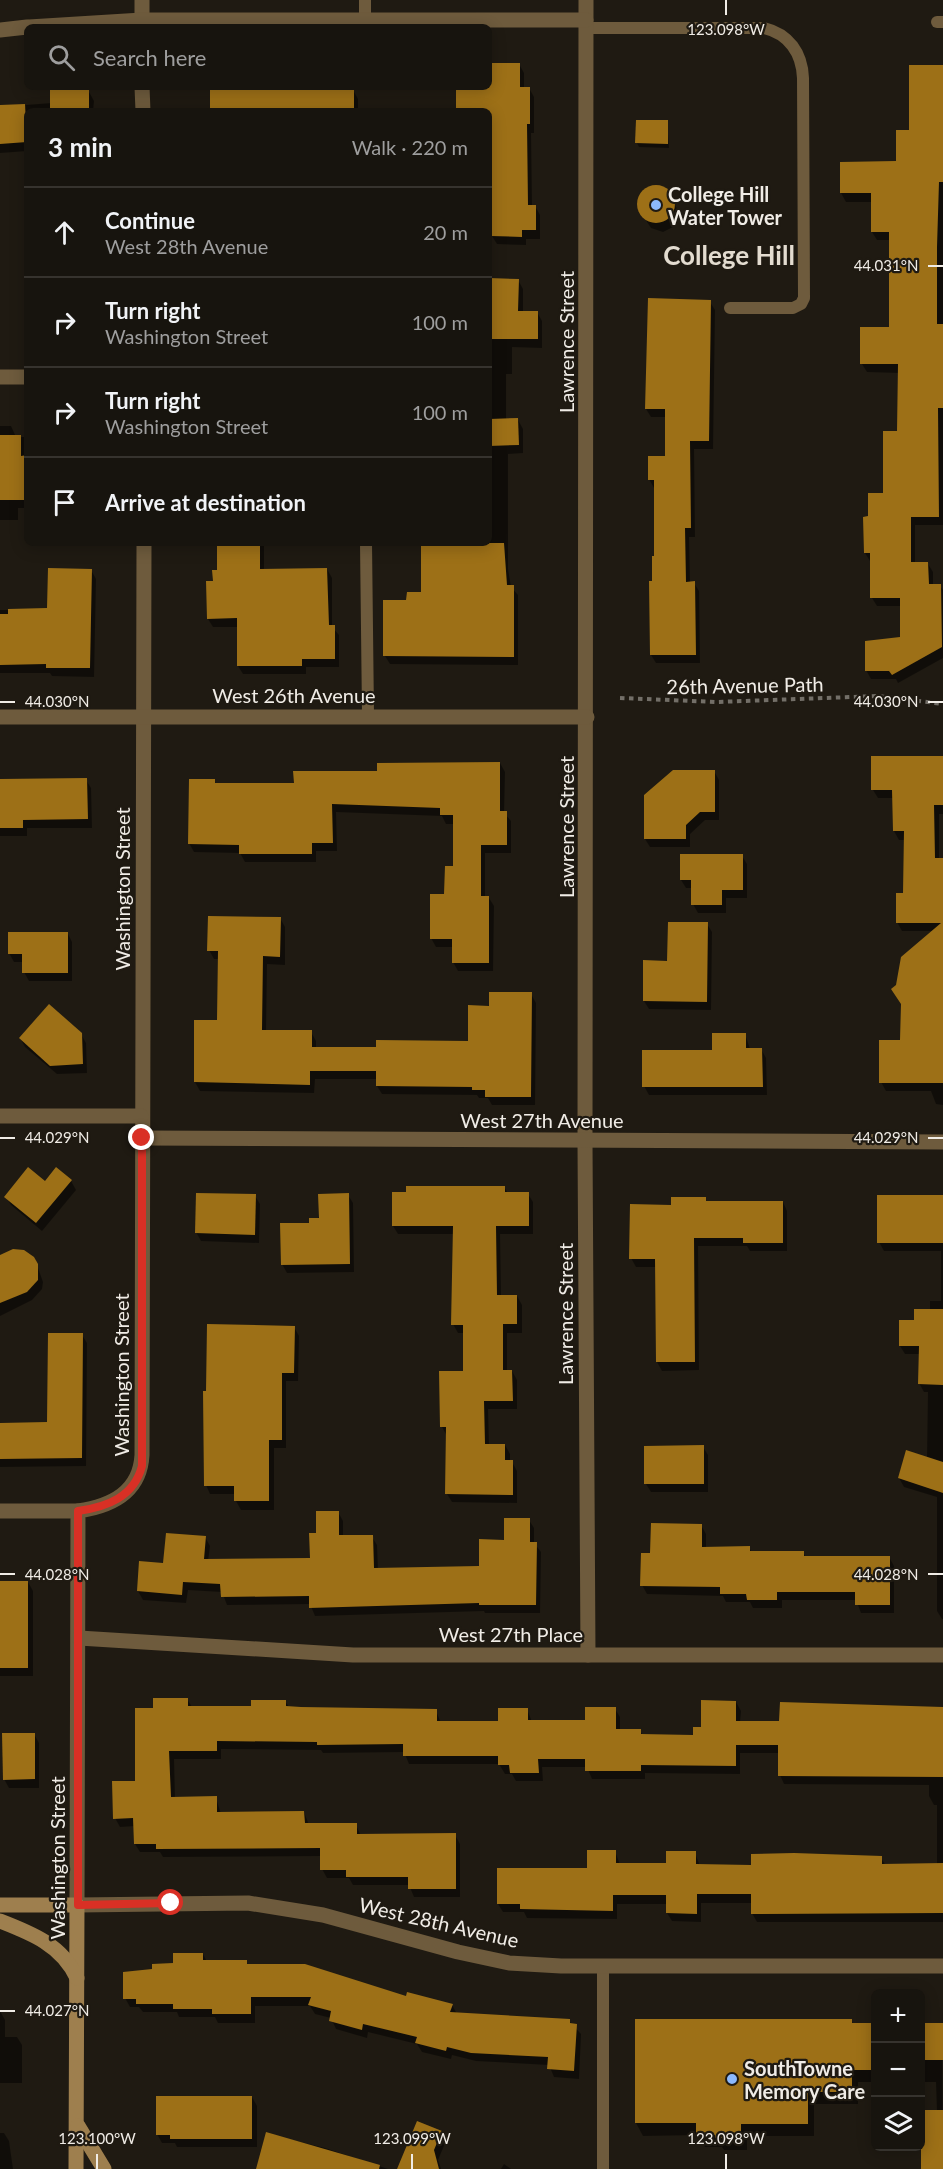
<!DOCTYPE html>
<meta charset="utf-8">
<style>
:root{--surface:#17140e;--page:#201d17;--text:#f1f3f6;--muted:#9e9e9e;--line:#36332e}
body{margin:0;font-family:Lato,sans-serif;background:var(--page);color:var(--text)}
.controls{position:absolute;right:18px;bottom:18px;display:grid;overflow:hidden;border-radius:9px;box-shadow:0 3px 15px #0003}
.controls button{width:54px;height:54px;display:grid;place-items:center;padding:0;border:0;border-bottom:2px solid var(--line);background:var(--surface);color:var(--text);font:30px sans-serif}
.stop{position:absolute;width:18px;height:18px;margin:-14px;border:4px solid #d93025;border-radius:50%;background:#fff}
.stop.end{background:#d93025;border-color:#fff;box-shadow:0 2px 6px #0008}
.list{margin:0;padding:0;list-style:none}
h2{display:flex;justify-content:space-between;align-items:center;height:78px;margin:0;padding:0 24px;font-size:26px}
h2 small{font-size:20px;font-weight:400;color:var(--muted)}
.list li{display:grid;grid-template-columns:39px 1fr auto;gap:18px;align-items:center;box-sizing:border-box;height:90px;padding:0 24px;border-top:2px solid var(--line)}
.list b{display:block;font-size:22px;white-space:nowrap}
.list p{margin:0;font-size:20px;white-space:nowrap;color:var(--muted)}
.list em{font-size:20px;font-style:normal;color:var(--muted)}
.icon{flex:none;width:33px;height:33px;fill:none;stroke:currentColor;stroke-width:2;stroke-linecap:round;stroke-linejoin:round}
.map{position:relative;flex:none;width:943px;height:2169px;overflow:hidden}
.search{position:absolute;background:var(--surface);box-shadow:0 3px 15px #0003;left:24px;top:24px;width:468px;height:66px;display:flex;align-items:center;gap:15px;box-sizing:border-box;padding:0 21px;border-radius:9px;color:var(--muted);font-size:22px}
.panel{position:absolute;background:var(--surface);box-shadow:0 3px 15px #0003;left:24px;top:108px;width:468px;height:438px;border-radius:9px}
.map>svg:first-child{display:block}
</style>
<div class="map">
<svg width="943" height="2169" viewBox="0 0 943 2169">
<rect width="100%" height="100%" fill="#1f1a12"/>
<g fill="#0007">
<path d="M489,64h30l5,9v15h5l5,9v36h-3l1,73h3l5,9v24h-14v6l-29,-1 -5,-8 1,-31 -4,1v-95h-31v-24h31z"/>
<path d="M943,66v459h-28v39h13l5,8v14h7l3,4v68l-45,25 -2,-4h-25l-5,-9 36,-32v-32h-25l-5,-8 -2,-37 -5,-8 5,-35 14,-23 15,-63 1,-59 -33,-1 -5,-8 29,-36v-88h-14l-5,-8v-30h-26l-5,-9 57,-31z"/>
<path d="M212,87l141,3 5,9v12h-147z"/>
<path d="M89,92l5,9 -1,10h-66v40l-27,2v-46l52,-4z"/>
<path d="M667,122l2,26 -30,-1 -2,-4z"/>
<path d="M655,186l13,5 11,22 -4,13 -12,6 -12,-4 -13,-20 5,-17z"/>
<path d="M489,280h29l5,9v23h14l5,9v27l-30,-1v27h-6v46h12l5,9v24l-15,1v115l3,18 7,8v70l-128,-1 -5,-8 23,-55 15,-7v-51h66z"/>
<path d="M710,302l5,8 -2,139h-19l1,88h-6l1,46h4l5,8 1,72h-44l-5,-8 5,-97 -2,-70 -5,-9 17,-22 1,-40h-16l-5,-8z"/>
<path d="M0,426h11l5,11h11v71h-9v12h-18z"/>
<path d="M218,543h46v27l63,-1 5,9v49l7,8v32h-33v7h-63l-5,-8v-39h-25l-5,-8 10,-48z"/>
<path d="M91,570l5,9 -2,98 -42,-1 -2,-3h-50v-63h48z"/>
<path d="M943,757v57h-4v46h4v245l-7,-1 -5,-13h-45l-5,-9 21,-40v-37l-4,-19 35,-55h-31l-5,-9 8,-27 1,-55h-7l-5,-9v-33h-16l-5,-8z"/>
<path d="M500,763l5,9 -1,41 7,8v32h-26v45h4l5,8 -1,65h-35l-5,-9 1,-15h-18l-5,-9 23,-70v-44h-8l-4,-8 -106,-4 1,39h-21v11h-71l-5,-9 -46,-1 -5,-9 25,-62 3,4h78l84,-13z"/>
<path d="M714,771l5,9v40h-14l-15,14v13h-40l-5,-8z"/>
<path d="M86,780l5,8 1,40h-65v8h-27v-55z"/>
<path d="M742,856l5,8v34h-21v15h-28l-5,-9v-16h-7l-5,-8z"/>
<path d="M280,918l5,9v38l-18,-1 -1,67 45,1 5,9v8h62l91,-6 21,-36 41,-13 5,9 -1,102h-43l-4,-7h-9l-2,-3 -95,-1 -5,-8v-7h-62l-1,14 -114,-2 -5,-9 23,-60 2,-63h-6l-5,-9z"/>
<path d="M707,924l5,8 -1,78 -62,-1 -5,-8z"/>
<path d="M68,934l4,8v39h-43l-5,-9v-10h-10l-5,-9z"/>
<path d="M81,1034l5,9 1,30 -30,1 -32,-27 -5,-9z"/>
<path d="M745,1034l5,15h11l5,9 1,37h-118l-5,-9z"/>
<path d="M57,1169l14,12 5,9 -34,41 -31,-26 -5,-8 39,-14z"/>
<path d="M505,1188l3,6h20l5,8v32h-33l1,62h16l5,9v28h-15v38h5l5,9v29h-29l1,36h16l5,9v8h2l5,9v32l-65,-1 -5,-8v-58l-5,-9 23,-55v-39h-7l-5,-9 1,-90h-56l-5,-8z"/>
<path d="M348,1195l5,8 1,69 -67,1 -5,-9 28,-40z"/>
<path d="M255,1196l5,8 -1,39 -58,-2 -5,-9z"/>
<path d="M943,1196v423h-1l-5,-8v-114l-33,-10 -5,-9 28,-20 1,-66h-4l-5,-9 1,-29h-15l-5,-8 15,-24 15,-12v-9h11v-50h-57l-5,-9z"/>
<path d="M707,1202h76l4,9v40h-37l-3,-5h-49l1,124 -37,1 -5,-9 -1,-95h-20l-5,-9z"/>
<path d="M0,1259l38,9 5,14 -1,7 -10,11 -32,16z"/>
<path d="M294,1327l5,9 -1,45h-12v67h-12v62h-33l-5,-9v-7h-26l-4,-9z"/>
<path d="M82,1335l5,8 -1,123 -86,1v-43h49z"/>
<path d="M703,1447l5,8v37h-57l-5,-8z"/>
<path d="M338,1512l5,9v16h29l5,8 1,25 103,-3 48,-47 5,8v15l7,9 -1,61h-55l-1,-2 -169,5 -5,-12 -83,1 -5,-13 -34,-2 -2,13 -43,-3 -5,-9 26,-27 41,-27 5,9 -2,15 103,-2 7,-25z"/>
<path d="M701,1525l5,9v14l43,-1 3,6 51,-1 3,6 83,-1 5,9v47h-33l-5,-13h-74v8h-29l-3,-6h-24l-3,-6 -76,-2 -5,-9 10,-31z"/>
<path d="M0,1582h28l5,9v85h-33z"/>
<path d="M187,1699l5,8h61l32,-6 4,6 147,4 5,12h59l27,-14 5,13h55l28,-13 5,8v14h20l3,4 52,1 41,-34 5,9 -1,11h41v-19l162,5v214h-186l-5,-9v-10h-51v19l-29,-1 -5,-8v-9h-50v15l-90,-1 -3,-6h-21l-5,-8 90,-34 27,-19 5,14h47l28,-12 5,13h52l129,-8 5,8 51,-1v-60h-3l-5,-9v-11l-145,-1 -4,-9v-22h-40v21l-95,-1v6h-53l-5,-12h-45l1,14h-27l-4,-7h-7l-6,-10h-90l-5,-12 -81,1 -2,-3 -100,-1v10h-47l1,40 41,-1 5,16 83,-2 5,13h47l5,11 94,-1 5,9v53h-46l-5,-12h-56l-4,-7h-22l-5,-9v-13l-159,1 -3,-5h-20l-5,-8v-18l-15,1 -5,-9 22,-36 18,-73z"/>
<path d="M34,1734l5,9v45h-30l-5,-9z"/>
<path d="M203,1954l4,8h39l3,4 203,39 5,9 112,7 12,13 -2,45 -25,-2 -5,-12 -73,-4 -24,-6 -1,4 -29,-7 -5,-8 -49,-12 -1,6 -31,-9 -5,-11 -16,-4 -5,-8h-55v17h-37l-3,-6h-36l-2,-5h-34l-4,-5h-9l-5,-9 28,-28z"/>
<path d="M0,2011l5,9v17h12l5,8v38h-22z"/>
<path d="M942,2012l1,157h-21v-17l-3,-6 1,-35h17l-1,-29h-16v-58h22z"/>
<path d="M637,2020h214l2,4h23v58h-18v22h-44v32h-67v14h-23l-2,-3h-17l-7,-12 -55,1 -7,-13z"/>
<path d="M252,2097l5,9v41h-80l-2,-4h-13l-5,-9z"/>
<path d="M441,2132l5,9 -8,19 3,9h-42z"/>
<path d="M0,2133h4l5,8 4,28h-13z"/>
<path d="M267,2134l58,14 63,21h-128z"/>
<path d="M504,2164l7,5h-10z"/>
</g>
<g fill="#9d7017">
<path d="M489,63h31v24h10v37h-3l1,81h8v25h-14v7l-31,-1 -2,-125h-33v-24h33z"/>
<path d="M909,65h34v117h-4l-2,65v77h6v84h-5l1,109h-28v45h17l1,22h12l1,63 -50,28 -3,-4h-24v-30l35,-4v-39h-30v-45h-6l-1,-36 5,-1v-23h15v-62h14l1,-67h-38v-37h29v-95h-18v-39h-31v-31l56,-1v-31h13z"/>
<path d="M210,87l144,2v22h-144z"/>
<rect x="50" y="90" width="39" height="21"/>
<path d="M25,104l2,38 -27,2v-39z"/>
<path d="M636,120h32v24l-33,-1z"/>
<circle cx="656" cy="204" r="19"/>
<path d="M489,278l30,1 -1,32h20v28h-49z"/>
<path d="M648,298l63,2 -2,141h-19l1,87h-6l1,54 9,-1 1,74h-46l-1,-74h3v-25h2v-76h-6v-24h17v-47h-20z"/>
<path d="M518,418l1,27 -30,1v-27z"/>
<path d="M0,435h21v21l6,-1v45h-27z"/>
<path d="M217,543h43v26l67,-1 2,57h6v34h-33v7h-65v-48l-30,1 -1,-38h7l-1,-11h5z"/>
<path d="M421,543h83l3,42h7v72l-131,-1v-56h23l1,-8h14z"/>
<path d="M48,568l44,1 -2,99h-44v-4l-46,1v-51h8v-5l39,-1z"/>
<path d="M871,756h72v49h-9l1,53h8v225h-64v-43h21l1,-36 -10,-15 5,-4 5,-28 40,-34h-45v-30h7l1,-62h-11l-1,-41h-21z"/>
<path d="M500,762v49h7v34h-26v51h8v67h-37v-24h-22v-45h14l1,-28h8v-51h-13v-7l-108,-4 1,39h-21v11h-73v-9l-51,-1 1,-65h26v4h79l-1,-12h84v-8z"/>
<path d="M673,770h42v42h-15l-14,13v14h-42v-44z"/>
<path d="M87,778l1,41 -65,1v8h-23v-49z"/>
<path d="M680,854h63v36h-21v15h-31v-25h-11z"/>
<path d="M208,916l73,1 -1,40 -17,-1 -1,74h50v17h64v-7l92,1v-36l21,1v-14h43l-1,105h-46v-7h-13v-3l-96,-1v-15h-66v14l-116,-3v-62h23l1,-69h-11z"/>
<path d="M668,922h40l-1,80 -64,-1v-41l24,1z"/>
<path d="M8,932h60v41h-46v-19h-14z"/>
<path d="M49,1004l33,29 1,31 -33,2 -31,-28z"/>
<path d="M712,1033h34v15h16l1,39h-121v-37h70z"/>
<path d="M28,1167l17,14 11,-14 16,13 -36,43 -32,-26z"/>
<path d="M406,1186h99v6h24v34h-33l1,69h20v29h-14v46h9l1,31h-29l1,43h20v16h8v35l-68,-1 1,-67h-6l-1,-56h24v-46h-12l2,-99h-61v-34h14z"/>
<path d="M196,1193l60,1 -1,41 -60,-2z"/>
<path d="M349,1193l1,71 -69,1 -1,-42h29v-5h10l-1,-24z"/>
<rect x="877" y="1195" width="66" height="48"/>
<path d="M671,1197h35v4h77v42h-40v-5h-49l1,124h-39l-1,-103h-26l1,-55 41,1z"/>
<path d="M13,1249l11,1 10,7 4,7v16l-11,12 -27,11v-48z"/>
<path d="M914,1309h29v76l-25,-1 1,-38h-20v-26h15z"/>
<path d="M207,1324l88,2 -1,47h-12v67h-13v61h-35v-15h-30l-1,-95h3z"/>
<path d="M48,1333h35l-1,125 -82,1v-36l47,-1z"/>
<path d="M704,1445v39h-60v-38z"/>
<path d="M906,1450l37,12v31l-45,-15z"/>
<path d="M316,1511h23v24h34l1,33 105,-2v-27l25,1v-22h26v24h7l-1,63h-57v-2l-170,5v-12l-88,1 -1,-13 -37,-2 -1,13 -45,-4 2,-30 24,2 3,-30 40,3 -2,23 106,-1 -1,-25h7z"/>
<path d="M651,1523l51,1v23l48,-1v5h54v5h86v49h-35v-13h-78v8h-30l-1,-6h-26v-7l-80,-1 1,-33h9z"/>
<rect x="0" y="1581" width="28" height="87"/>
<path d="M153,1698h35v8h63v-6h35v6l15,1 136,2v12h61v-13h30v12h57v-13h31v22h25v5l52,1v-8h8v-27l35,1v20h43l1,-19 163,5v70l-165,-1v-31h-42v21l-95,-1v6h-56v-12h-47l1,14h-29l-1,-8h-11v-9h-95v-12l-86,1v-3l-100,-1v10h-48l2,46 46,-1v16l87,-1 1,12h52v11l99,-1v56h-48v-12h-62v-7h-26v-22l-164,1v-5h-22l-1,-26 -20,1 -1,-38h23v-73h18z"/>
<path d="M2,1733h33v46l-32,1z"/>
<path d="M587,1850h29v13h50v-12h30v13l55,1v-11l43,-1 88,3v8l61,-1v50l-192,1v-20h-54v20l-31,-1v-18h-53v16l-93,-2v-5h-23v-36h90z"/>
<path d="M173,1953h30v7h44v4h58l101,32 1,-4 46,12 -3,8 120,7v4l7,1 -3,47 -27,-2 1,-12 -77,-4 -24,-6 -1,4 -31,-8 2,-6 -54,-13 -1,6 -33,-9 2,-10 -23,-6 3,-8h-60v17h-39v-5h-39v-5h-37v-5h-13v-27l29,-3v-5l21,-1z"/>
<path d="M635,2019h217v4h24v47h-24v22h-44v32h-67v14h-26v-3h-19v-12h-61z"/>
<rect x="921" y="2023" width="22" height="37"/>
<path d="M156,2096h96v43h-82v-4h-14z"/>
<rect x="921" y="2110" width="22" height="59"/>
<path d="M417,2121l25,10 -8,19 5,19h-42z"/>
<path d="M266,2132l114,33 -1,4h-123z"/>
</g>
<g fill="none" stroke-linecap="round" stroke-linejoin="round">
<path stroke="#736f68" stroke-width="4" stroke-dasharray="4.5 4.5" stroke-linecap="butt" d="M620,698l97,4 161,-6 65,8"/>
<g stroke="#6e5b3d" stroke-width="12">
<path d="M365,0v18"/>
<path d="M937,22h6"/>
<path d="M586,28h178c25,6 38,25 39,50l1,220 -3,6 -8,4h-63"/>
<path d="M366,543l2,172"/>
<path d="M603,1966v203"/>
</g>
<g stroke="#6e5b3d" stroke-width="15">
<path d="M142,0v27"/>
<path d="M586,0l-1,1142 3,513"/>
<path d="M29,27l113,-7h444"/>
<path d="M0,30l27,-3"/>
<path d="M142,87l1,24"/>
<path d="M0,377h27"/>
<path d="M144,543l-2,912c-2,37 -30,51 -64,56l-1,394 171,-2 75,12 135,37 51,11 52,3h382"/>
<path d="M0,717h587"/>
<path d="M0,1116h141"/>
<path d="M142,1138l801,4"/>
<path d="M0,1511h78"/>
<path d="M79,1638l274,17h590"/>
</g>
<g stroke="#9e7f4e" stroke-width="15">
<path d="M0,1905h77l-1,264"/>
<path d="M0,1921c31,12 62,24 77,57"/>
<path d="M78,2126l26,43"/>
</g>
</g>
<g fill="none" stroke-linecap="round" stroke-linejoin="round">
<path stroke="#d93025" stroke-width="8" d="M142,1138v328c-8,31 -35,41 -64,45v394l93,-2"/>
</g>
<path fill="none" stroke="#f0ece6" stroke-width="2" d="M726,0v15M928,266h15M0,702h15M928,702h15M0,1138h15M928,1138h15M0,1574h15M928,1574h15M0,2011h15M97,2154v15M412,2154v15M726,2154v15"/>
<g fill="#8cb9fc" stroke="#1f1a12" stroke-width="2">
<circle cx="656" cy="205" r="6"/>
<circle cx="732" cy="2079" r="6"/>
</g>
<g text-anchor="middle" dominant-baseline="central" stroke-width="4.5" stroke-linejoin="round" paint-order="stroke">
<g font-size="20" font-weight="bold" fill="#f0ece6" stroke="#1f1a12" text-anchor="start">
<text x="668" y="194">College Hill<tspan x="668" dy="23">Water Tower</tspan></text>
<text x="744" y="2068">SouthTowne<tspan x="744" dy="23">Memory Care</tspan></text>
</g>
<g font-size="20" fill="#f0ece6" stroke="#1f1a12">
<text transform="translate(566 342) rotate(-90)">Lawrence Street</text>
<text transform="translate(745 685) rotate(-1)">26th Avenue Path</text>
<text x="294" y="695">West 26th Avenue</text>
<text transform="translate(566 827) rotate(-90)">Lawrence Street</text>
<text transform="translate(122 889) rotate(-90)">Washington Street</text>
<text x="542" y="1120">West 27th Avenue</text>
<text transform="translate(565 1314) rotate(-90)">Lawrence Street</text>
<text transform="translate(121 1375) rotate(-90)">Washington Street</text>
<text x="511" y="1634">West 27th Place</text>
<text transform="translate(57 1858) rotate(-90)">Washington Street</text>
<text transform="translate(439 1922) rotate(13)">West 28th Avenue</text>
</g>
<g font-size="26" font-weight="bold" fill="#e3dcd0" stroke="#1f1a12">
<text x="729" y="255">College Hill</text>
</g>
</g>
<g font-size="15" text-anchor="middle" fill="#f0ece6" stroke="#1f1a12" stroke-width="4.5" stroke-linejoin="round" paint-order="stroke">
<text x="726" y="35">123.098°W</text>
<text x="886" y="271">44.031°N</text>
<text x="57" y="707">44.030°N</text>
<text x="886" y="707">44.030°N</text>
<text x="57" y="1143">44.029°N</text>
<text x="886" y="1143">44.029°N</text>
<text x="57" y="1580">44.028°N</text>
<text x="886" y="1580">44.028°N</text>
<text x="57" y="2016">44.027°N</text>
<text x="97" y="2144">123.100°W</text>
<text x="412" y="2144">123.099°W</text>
<text x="726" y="2144">123.098°W</text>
</g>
</svg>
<div class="controls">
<button>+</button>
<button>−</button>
<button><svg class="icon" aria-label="layers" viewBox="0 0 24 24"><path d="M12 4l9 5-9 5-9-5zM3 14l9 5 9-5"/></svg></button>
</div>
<div class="stop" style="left:171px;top:1903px"></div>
<div class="stop end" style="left:142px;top:1138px"></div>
<div class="search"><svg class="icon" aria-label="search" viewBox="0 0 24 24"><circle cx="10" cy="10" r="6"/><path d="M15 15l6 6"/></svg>Search here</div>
<section class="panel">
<h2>3 min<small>Walk · 220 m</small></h2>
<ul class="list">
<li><svg class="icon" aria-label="ahead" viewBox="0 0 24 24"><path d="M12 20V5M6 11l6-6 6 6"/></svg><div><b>Continue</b><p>West 28th Avenue</p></div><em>20 m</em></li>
<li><svg class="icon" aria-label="right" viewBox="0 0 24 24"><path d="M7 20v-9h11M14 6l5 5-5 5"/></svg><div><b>Turn right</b><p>Washington Street</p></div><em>100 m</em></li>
<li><svg class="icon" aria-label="right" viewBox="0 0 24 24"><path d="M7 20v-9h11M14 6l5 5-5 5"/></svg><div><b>Turn right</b><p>Washington Street</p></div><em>100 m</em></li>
<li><svg class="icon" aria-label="arrive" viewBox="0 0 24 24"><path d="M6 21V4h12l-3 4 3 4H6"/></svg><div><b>Arrive at destination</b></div></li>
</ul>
</section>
</div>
